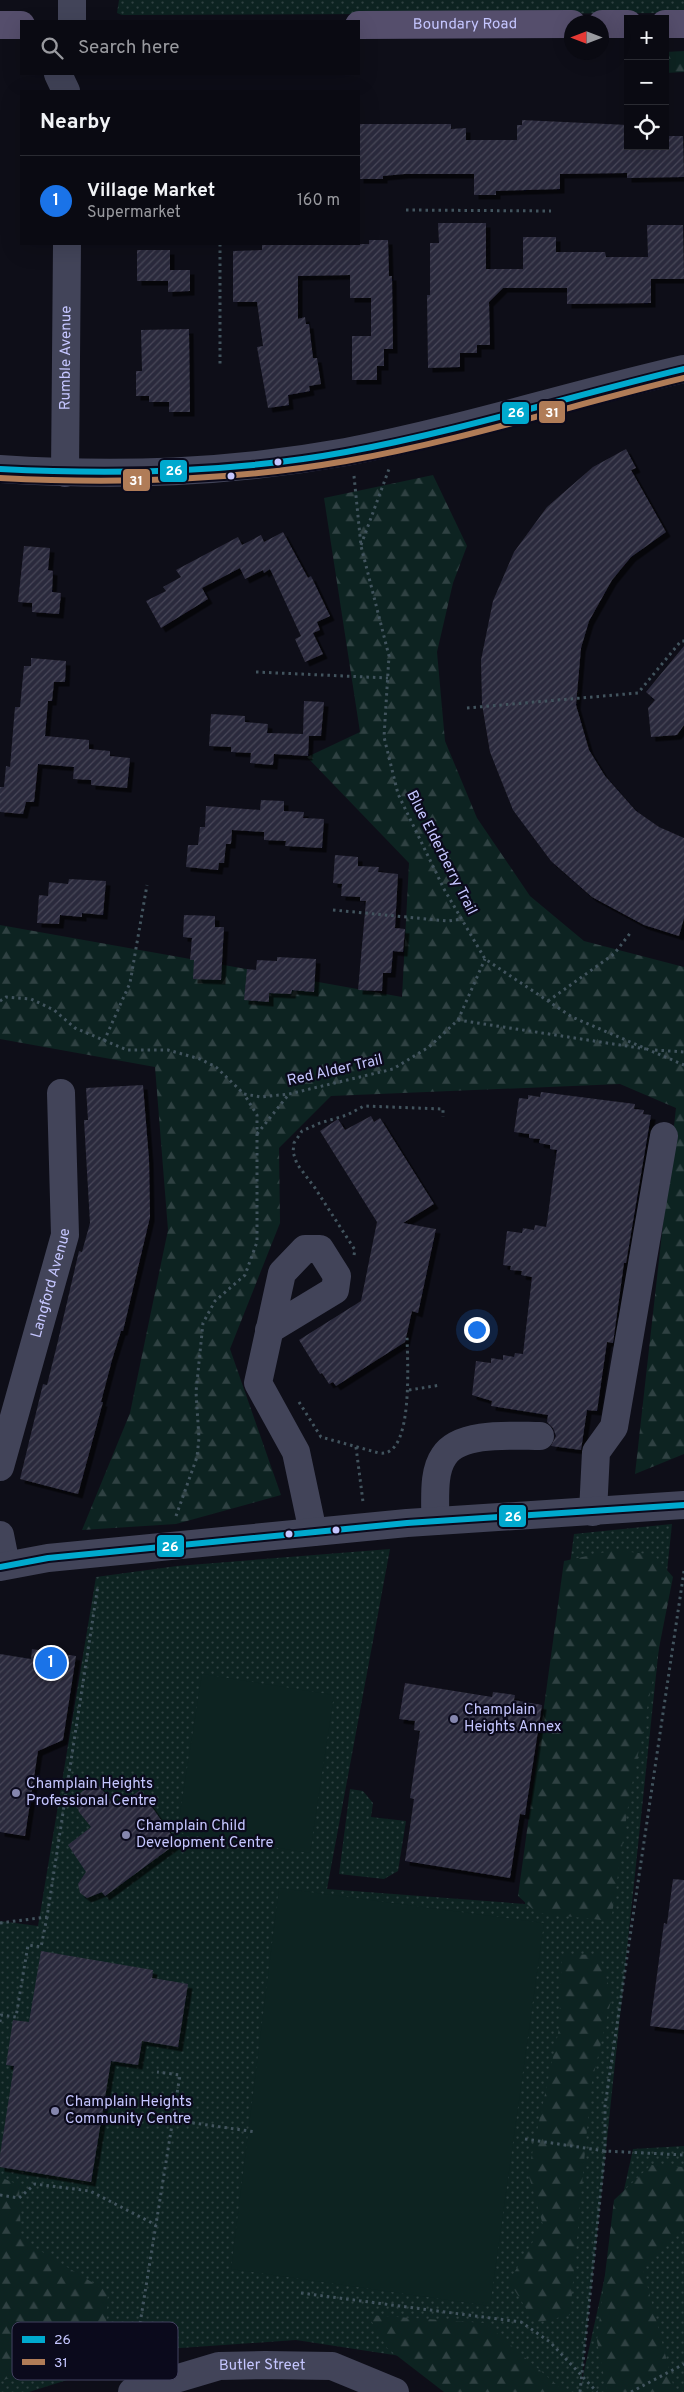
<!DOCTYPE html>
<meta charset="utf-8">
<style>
:root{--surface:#0a0a12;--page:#181820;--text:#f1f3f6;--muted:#999a9f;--line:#2a2b32;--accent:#1a73e8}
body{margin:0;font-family:Overpass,sans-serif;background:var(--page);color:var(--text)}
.controls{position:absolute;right:15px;top:15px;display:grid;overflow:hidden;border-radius:0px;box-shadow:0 5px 20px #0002}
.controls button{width:45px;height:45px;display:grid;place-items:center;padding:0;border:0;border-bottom:1px solid var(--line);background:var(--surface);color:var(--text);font:25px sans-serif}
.compass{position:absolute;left:564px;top:15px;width:45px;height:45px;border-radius:50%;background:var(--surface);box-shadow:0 5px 20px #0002;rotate:270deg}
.you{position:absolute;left:476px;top:1329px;width:18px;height:18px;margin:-12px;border:4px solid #fff;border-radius:50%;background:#1a73e8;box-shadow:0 0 0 8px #1a73e833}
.badge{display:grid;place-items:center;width:32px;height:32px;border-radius:50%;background:var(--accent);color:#fff;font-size:16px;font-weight:700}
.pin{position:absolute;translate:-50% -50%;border:2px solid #fff;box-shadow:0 1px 5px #0006}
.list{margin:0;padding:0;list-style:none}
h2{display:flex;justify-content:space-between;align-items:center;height:65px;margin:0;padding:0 20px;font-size:21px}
h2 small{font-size:16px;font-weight:400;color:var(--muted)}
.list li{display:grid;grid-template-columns:32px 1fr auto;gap:15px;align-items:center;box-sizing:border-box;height:90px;padding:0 20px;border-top:1px solid var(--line)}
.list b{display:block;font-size:19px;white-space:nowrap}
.list p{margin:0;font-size:16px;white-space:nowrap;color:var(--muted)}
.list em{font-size:16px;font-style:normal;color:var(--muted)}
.icon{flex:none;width:28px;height:28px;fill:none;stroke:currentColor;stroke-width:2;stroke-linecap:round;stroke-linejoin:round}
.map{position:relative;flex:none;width:684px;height:2392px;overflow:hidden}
.search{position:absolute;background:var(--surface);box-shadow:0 5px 20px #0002;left:20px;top:20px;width:340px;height:55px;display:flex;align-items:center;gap:12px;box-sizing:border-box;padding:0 18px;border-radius:0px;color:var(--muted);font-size:19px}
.panel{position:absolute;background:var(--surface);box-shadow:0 5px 20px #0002;left:20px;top:90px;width:340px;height:155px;border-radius:0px}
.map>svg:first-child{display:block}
</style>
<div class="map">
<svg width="684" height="2392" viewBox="0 0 684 2392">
<defs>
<pattern id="grass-dots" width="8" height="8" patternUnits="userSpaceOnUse" patternTransform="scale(1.25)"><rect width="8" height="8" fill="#0d2321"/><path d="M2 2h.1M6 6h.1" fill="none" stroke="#2f4142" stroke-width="1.8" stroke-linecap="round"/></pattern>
<pattern id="forest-firs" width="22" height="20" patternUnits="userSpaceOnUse" patternTransform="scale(1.25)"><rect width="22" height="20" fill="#0d2321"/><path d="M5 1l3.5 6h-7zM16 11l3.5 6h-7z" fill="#2f4142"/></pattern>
<pattern id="building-hatch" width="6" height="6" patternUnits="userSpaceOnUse" patternTransform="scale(1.25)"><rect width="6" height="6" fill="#2b2a3c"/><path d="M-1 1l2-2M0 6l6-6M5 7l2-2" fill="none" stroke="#484759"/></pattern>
<filter id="shadow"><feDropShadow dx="4.5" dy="4.5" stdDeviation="0" flood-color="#0009"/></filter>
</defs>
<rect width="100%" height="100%" fill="#0e0e18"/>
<g fill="url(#grass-dots)">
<path d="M119,0h565v13l-562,2 -5,-2z"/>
<path d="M672,1524l-91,861 52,-236 51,-3v246h-225l-39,-33 -124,-19 -130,9 -137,43h-29v-471l38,5 58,-349 81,-11 213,-17 -63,340 198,15 49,-370z"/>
<path d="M350,1789l13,2 10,12 -2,14 35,4 -8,50 -14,8 -45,-5z"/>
</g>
<g fill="url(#forest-firs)">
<path d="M684,51v21l-19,1v-21z"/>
<path d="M433,475l34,71 -14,37 -16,69 8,89 32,77 53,78 54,45 100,26v487l-49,20 41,-366 -56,-24 -289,12 -52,52 1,75 -50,126 51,146 -105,29 -94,6 48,-117 38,-183 -13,-163 -155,-28v-114l402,72 7,-134 -102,-106 53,-25 -36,-234z"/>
<path d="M615,1550l39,5 19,22 -44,223 -18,121 -74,-8 -19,-17 46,-335z"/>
<path d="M562,1954l37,1 13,41 -21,90 -21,229 -35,8 -26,-42 34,-56 -15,-52 31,-144z"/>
<path d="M651,2165l33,2v62l-41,40 32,123h-68l-10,-51 17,-141z"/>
<path d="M0,2177l19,8 2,54 87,53 -3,58 -105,31z"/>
<path d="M368,2315l117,8 80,69h-121l-57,-44z"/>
</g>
<g fill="#0d2321">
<path d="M202,1674l132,21 -24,158 -133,-21z"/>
<path d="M279,1888l265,35 -54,383 -259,-37z"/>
</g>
<g fill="url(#building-hatch)" filter="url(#shadow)">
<path d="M522,120l106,5v21h37v-10h18l1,41 -57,1v-5l-67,1v15l-64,2v4h-22v-21h-70l-21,2v3h-24v-55h92v5l15,-1v12h51v-15h5z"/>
<path d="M438,223h48v46h37v-32h33v15h49l1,5h42l-1,-32h36l1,54h-33v24l-84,1v-16h-64l-14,14 1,43h-13v8h-17v14l-32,1 -1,-73h3v-52h9z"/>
<path d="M369,240h19l1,36h3l1,73h-9v17h-7v14h-25v-44h19v-38h-21v-23l-52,1v43l7,-2 1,7h3l4,34h4l4,26 -12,2 1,5 -22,4 1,10 -21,3 -11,-61 6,-1 -6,-44h-24v-51l29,-1v-6h107z"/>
<path d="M137,250h33v20h20v21l-22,1v-11h-31z"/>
<path d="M189,329l1,83h-21v-10h-20v-6h-13v-25h6l-1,-41z"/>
<path d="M626,449l10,19 -5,2 35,62 -35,25 -19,23 -23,41 -8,27 -5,57 13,45 16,26 31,35 23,16 25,11v80l-5,18 -35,-11 -52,-28 -41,-36 -38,-51 -23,-58 -8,-48 -1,-44 12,-59 21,-49 33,-45 46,-40z"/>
<path d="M283,532l25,46 3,-2 19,40 -13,6 3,8 -7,3 10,21 -18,8 -10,-23 6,-3 -31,-67 -6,4 -1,-3 -18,9 -5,-11 -38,20 6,11 -47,29 -15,-27 20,-10 -3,-4 18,-10 -5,-7 62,-33 4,8 19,-10 3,7z"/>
<path d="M24,546l26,2 -2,22 5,1 -1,21 9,1 -2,21 -27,-2v-9l-14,-1z"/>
<path d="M684,646v79l-7,10 -26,2 -3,-29 7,-8 -9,-8z"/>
<path d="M31,658l35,3 -1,21h-11l-2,19h-4l-3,35 44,4v9l21,2v5l20,2 -3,30 -36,-3v-5l-18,-1 1,-12 -36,-3 -4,38h-8l-3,12 -23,-2v-25h4l2,-21 4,1 5,-60h5l4,-41h7z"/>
<path d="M304,701l20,1 -3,34h-12l-1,20 -34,-2 -1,11 -23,-2 1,-10 -20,-1v-5l-22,-1 2,-32 34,2v6l23,2 -1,9 36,1z"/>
<path d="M261,800l23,1v10l20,1 -1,6 21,1 -2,29 -37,-2 1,-5 -22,-1v-8l-32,-2 -1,14h-5l-2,19h-5l-1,7 -32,-3 2,-22h10l2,-18h5l1,-21 54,4z"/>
<path d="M335,855l23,2v9l21,1 -1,5 20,2 -3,54 10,1 -2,23 -10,-1 -2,22h-8l-1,18 -24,-1 8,-89h-6v-4l-19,-1 1,-12 -9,-1z"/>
<path d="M69,879l37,2 -3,34 -21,-2v4l-22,-2 -1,9 -22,-1 2,-28 9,1 1,-14 19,2z"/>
<path d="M184,915l31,1v11h9l-3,53 -28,-1 1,-19h-4l2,-22 -9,-1z"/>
<path d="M277,957l39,2 -2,33 -22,-2 -1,4 -22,-1v9l-25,-2 3,-31 9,1 1,-10 20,1z"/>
<path d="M143,1085l6,75 1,57 -27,114h-2l-9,29 -11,42h2l-25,92 -58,-15 23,-95 4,1 10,-40 22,-94 3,1 8,-29 -6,-103h4l-2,-32z"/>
<path d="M541,1092l94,12 -1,5 10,1 -1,4 8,1 -25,148h-2l-11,80 -6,-1 -10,69 -10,-1 -6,40 -30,-4 5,-10 -3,-8 -6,-6 1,-7 -57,-9 1,-5 -20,-6 4,-34 15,2v-5l12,2v-5l11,2 1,-4 8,1 9,-77 -11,-2 1,-4 -12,-1 1,-4 -8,-1 4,-34 15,2 1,-5 11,2 1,-5 11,2 1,-5 10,-72 -7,-1v-4l-11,-2 1,-4 -11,-1v-4l-15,-2 5,-34 9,1v-4l12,2z"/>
<path d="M371,1116l3,6 6,-4 54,86 -31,19 33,6 -18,84 -6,-2 -7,31 -69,44 -3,-4 -4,2 -7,-11 -2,1 -21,-34 62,-39 16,-79 -57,-91 18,-12 7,11z"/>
<path d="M32,1649l44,7 -13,84 -25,11 -13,85 -25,-4v-178l31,5z"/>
<path d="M405,1683l87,14 1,-5 22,3 -1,5 28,5 -17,110 -5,-1 -10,64 -105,-17 9,-62 -4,-1 10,-67 -6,-1 1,-9 -16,-2z"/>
<path d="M89,1786h10l18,22 23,-18 37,53 -72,53 -3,-4 -15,6 -7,-5 -2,-9 8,-12 -18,-27 23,-18 -12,-15 -3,-9 2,-8z"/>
<path d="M673,1879l11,1v150l-34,-4 14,-103 3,1z"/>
<path d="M41,1951l112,19 -1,8 36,6 -10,63 -36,-6 -4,24 -27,-4 -20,121 -91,-15v-12l14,-89 -8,-1 7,-45 16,2z"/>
</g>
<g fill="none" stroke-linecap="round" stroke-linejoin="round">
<g stroke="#42545e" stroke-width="3" stroke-dasharray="2.5 4" stroke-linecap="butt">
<path d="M406,210l145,1"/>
<path d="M220,244v121"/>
<path d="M354,476l7,70 28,110 -5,81 14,57 46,95 41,70 87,58 112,48"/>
<path d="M361,545l28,-76"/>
<path d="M256,672l132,6"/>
<path d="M467,708l171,-15 43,-52h3"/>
<path d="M333,910l115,11 14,-2"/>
<path d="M0,1001l6,-4 25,2 23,11 21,18 52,22h41l32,9 16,8 28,27 17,3 28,-3 104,-25 36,-22 29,-27 188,29"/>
<path d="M548,1001l66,-47 17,-22"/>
<path d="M458,1020l27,-61"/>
<path d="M104,1041l26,-58 17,-98"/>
<path d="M655,1050l29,2"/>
<path d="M257,1134l32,-40"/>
<path d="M354,1255l1,-5 -40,-62 -18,-24 -4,-12 1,-9 8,-12 18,-8 27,-8 17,-9 79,3v8"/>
<path d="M409,1390l32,-5"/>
<path d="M299,1402l22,35 58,16c36,6 28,-97 28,-119"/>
<path d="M356,1447l7,55"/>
<path d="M176,1516l21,-59 2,-19 -3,-46 7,-69 12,-22 30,-26 12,-33v-127l-13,-21"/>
<path d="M0,1923l47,-6 51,-332"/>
<path d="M0,2022l1,-7 15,2 12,-72 13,2 6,-30"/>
<path d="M173,2120l83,12"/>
<path d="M525,2139l80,12 79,4"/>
<path d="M0,2195l19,3 16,-14 55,7 66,34"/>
<path d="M301,2293l220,29 29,20 47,50"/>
<path d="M144,2362l-5,-32 41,-255 -23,-3"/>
<path d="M580,2392l25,-241v-45l79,-535"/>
<path d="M631,2392l53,-28"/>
</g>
<g stroke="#424459" stroke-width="28">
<path d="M72,0v21"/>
<path d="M58,74l8,17"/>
<path d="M0,469c119,8 229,4 346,-17 114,-22 225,-57 338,-83"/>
<path id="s1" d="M65,473l2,-229"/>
<path d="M269,1330l66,-40 2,-14 -17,-27h-15l-23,24 -24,110 38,69 17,80"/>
<path id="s2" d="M0,1467l65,-232 -4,-142"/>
<path d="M593,1512l3,-60 18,-25 50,-291"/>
<path d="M435,1521c1,-20 -3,-48 9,-65 16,-25 70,-20 96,-20"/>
<path d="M0,1535l6,30"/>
<path d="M0,1567l48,-9 359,-35 277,-18"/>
<path id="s3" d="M132,2392l87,-26 46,-1 67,1 63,26"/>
</g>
<g stroke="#554e6c" stroke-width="28">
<path d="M602,24h26"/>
<path d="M665,24h19"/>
<path d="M0,25h21"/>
<path id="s4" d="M359,25l213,-1"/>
</g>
<defs>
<g id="bus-1">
<path d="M0,469c116,6 232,4 346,-17 114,-21 225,-56 338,-83"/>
<path d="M0,1567l48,-9 359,-35 277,-18"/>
</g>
<path id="bus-2" d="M0,478c116,6 232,3 346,-17 114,-20 226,-56 338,-83"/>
</defs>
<use href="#bus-1" stroke="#0b0a1c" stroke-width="10"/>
<use href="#bus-2" stroke="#0b0a1c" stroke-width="10"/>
<use href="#bus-1" stroke="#00a9ce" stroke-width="6"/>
<use href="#bus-2" stroke="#b07c57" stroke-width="6"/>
</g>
<g fill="#c5c6ff" stroke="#0b0a1c" stroke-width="2">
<circle cx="278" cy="462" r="4.5"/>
<circle cx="231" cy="476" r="4.5"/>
<circle cx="336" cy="1530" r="4.5"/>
<circle cx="289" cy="1534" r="4.5"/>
</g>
<g fill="#8586ae" stroke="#0b0a1c" stroke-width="2">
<circle cx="454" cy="1719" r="5"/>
<circle cx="16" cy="1793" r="5"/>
<circle cx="126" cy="1835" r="5"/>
<circle cx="55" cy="2111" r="5"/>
</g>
<g text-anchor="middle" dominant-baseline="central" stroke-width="4.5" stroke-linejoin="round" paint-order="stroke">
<g font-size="15" fill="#c5c6ff" stroke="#0b0a1c">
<text stroke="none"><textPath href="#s4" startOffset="106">Boundary Road</textPath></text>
<text stroke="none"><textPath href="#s1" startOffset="115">Rumble Avenue</textPath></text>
<text transform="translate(441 853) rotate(63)">Blue Elderberry Trail</text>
<text transform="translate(335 1071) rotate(-13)">Red Alder Trail</text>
<text stroke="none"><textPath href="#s2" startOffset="191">Langford Avenue</textPath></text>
<text stroke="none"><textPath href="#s3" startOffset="134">Butler Street</textPath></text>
</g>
<g font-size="15" fill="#c5c6ff" stroke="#0b0a1c" text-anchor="start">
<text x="464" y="1710">Champlain<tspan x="464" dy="17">Heights Annex</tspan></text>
<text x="26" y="1784">Champlain Heights<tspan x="26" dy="17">Professional Centre</tspan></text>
<text x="136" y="1826">Champlain Child<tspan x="136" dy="17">Development Centre</tspan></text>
<text x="65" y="2102">Champlain Heights<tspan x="65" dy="17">Community Centre</tspan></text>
</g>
</g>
<rect x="12" y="2322" width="166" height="58" rx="8" fill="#0b0a1c" stroke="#434260" stroke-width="1"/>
<rect x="22" y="2336" width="23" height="7" fill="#00a9ce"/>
<rect x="22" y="2359" width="23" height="6" fill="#b07c57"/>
<g font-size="14" fill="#c5c6ff">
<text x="54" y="2344">26</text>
<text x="54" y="2367">31</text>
</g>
<g stroke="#0b0a1c" stroke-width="2">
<rect x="538" y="400" width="28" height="24" rx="5" fill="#b07c57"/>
<rect x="501" y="401" width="29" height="24" rx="5" fill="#00a9ce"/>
<rect x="159" y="459" width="29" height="24" rx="5" fill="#00a9ce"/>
<rect x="122" y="468" width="29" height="24" rx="5" fill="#b07c57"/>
<rect x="498" y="1504" width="29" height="24" rx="5" fill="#00a9ce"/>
<rect x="156" y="1534" width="29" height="24" rx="5" fill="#00a9ce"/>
</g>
<g font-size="14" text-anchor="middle" font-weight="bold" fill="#fff">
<text x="552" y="417">31</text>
<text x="516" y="417">26</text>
<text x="174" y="475">26</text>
<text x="136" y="485">31</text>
<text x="513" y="1521">26</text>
<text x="170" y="1551">26</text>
</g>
</svg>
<div class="controls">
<button>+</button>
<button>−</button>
<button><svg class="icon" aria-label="locate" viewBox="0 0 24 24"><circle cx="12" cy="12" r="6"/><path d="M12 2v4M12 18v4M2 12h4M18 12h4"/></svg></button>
</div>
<svg class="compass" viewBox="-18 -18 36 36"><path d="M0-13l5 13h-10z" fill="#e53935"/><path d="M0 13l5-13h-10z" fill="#999a9f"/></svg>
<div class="you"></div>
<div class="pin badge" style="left:51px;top:1663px">1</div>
<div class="search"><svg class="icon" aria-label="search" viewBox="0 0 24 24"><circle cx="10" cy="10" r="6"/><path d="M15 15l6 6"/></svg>Search here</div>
<section class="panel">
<h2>Nearby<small></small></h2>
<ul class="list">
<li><span class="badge">1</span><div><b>Village Market</b><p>Supermarket</p></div><em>160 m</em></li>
</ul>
</section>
</div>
